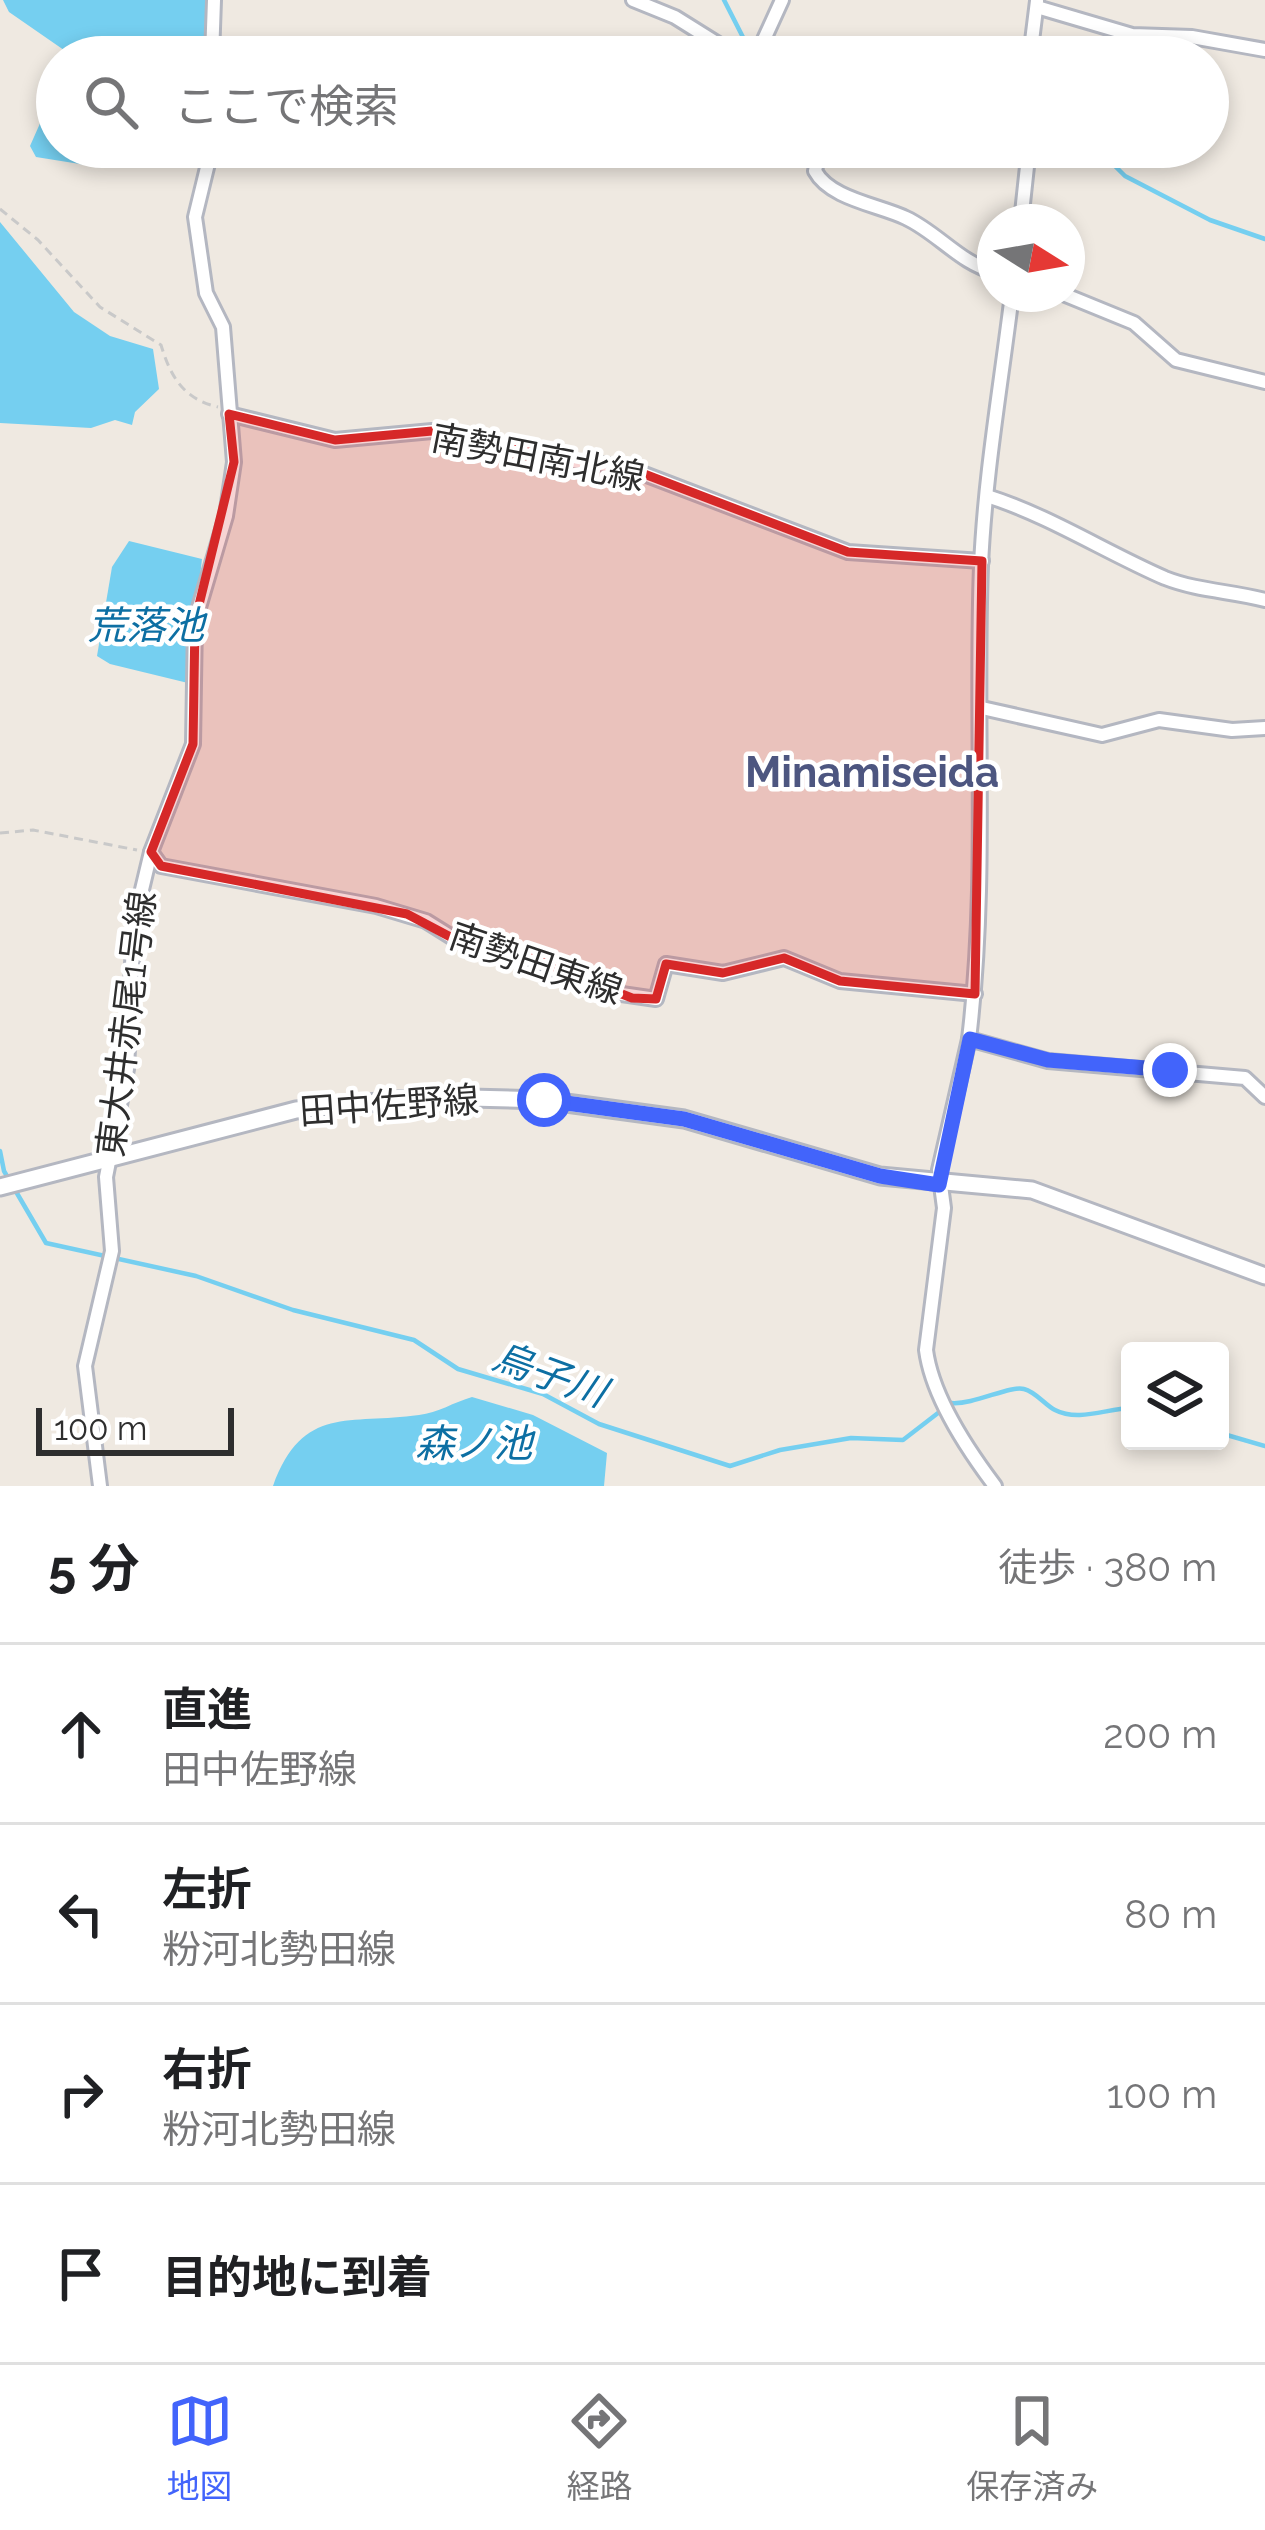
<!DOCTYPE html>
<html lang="ja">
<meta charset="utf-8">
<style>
:root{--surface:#fff;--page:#f6f6f6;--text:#202124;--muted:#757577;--line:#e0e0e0;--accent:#4264fb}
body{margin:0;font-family:Raleway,"Noto Sans JP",sans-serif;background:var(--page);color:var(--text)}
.controls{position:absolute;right:36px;bottom:36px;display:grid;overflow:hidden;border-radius:12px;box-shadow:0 6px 18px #0003}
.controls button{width:108px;height:108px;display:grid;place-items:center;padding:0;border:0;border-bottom:3px solid var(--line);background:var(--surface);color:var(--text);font:60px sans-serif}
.compass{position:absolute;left:977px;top:204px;width:108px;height:108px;border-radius:50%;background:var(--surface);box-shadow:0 6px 18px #0003;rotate:101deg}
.scale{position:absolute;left:36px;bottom:30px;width:198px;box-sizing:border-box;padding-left:12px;border:6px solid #2e2e2e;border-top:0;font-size:33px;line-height:42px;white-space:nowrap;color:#2e2e2e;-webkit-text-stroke:9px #fff;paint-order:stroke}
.stop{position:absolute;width:36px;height:36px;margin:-27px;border:9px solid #4264fb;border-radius:50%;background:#fff}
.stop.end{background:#4264fb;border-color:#fff;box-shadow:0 3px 12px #0008}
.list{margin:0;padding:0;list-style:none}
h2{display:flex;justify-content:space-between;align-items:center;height:156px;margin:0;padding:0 48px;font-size:51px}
h2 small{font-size:39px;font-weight:400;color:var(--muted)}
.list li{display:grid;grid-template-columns:78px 1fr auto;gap:36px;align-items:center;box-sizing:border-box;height:180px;padding:0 48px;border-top:3px solid var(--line)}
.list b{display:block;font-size:45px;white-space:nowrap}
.list p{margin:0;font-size:39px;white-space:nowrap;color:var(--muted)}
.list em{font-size:39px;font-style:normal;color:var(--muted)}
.icon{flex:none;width:66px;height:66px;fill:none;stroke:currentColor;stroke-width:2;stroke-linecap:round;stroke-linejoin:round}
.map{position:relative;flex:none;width:1265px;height:1486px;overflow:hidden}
.search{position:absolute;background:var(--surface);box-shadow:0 6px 18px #0003;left:36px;right:36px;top:36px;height:132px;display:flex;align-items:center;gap:30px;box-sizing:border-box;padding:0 42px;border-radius:66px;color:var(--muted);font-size:45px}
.sheet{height:876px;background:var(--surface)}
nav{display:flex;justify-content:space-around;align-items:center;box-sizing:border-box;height:168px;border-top:3px solid var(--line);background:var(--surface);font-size:33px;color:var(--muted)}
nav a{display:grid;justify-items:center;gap:6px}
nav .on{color:var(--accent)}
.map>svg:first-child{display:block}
</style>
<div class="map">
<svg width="1265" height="1486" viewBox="0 0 1265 1486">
<rect width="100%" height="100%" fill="#efe9e1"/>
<g fill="#75cff0">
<path d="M3,0h206l-3,41 -15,6 -3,10h-114l-65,-45z"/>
<path d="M57,85v62h41l-12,18 -50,-8 -6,-11z"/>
<path d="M0,222l74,90 36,24 43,13 6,40 -24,23 -3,13 -17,-5 -24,8 -91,-5z"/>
<path d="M129,541l73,18 -14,124 -78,-19 -13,-8 15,-89z"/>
<path d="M472,1397l61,18 74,38 -3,33h-331c30,-82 76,-61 146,-71 19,-2 35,-13 53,-18z"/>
</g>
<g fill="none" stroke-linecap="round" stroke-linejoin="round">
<g stroke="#75cff0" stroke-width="4.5">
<path d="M724,0l26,51"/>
<path d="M1112,147l3,19 10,10 85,44 55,19"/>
<path d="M0,1151l4,20 42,72 150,33 97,34 121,30 44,29 85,25 56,30 131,42 50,-16 71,-12 52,2 48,-37c23,2 59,-18 73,-14 12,3 21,16 31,21 23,12 51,-1 75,-2"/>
<path d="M1220,1433l45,13"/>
</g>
<defs>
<g id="minor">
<path d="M633,0l42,17 64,40"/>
<path d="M1037,7l95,28 60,2 73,13"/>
<path d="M212,57l2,-57"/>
<path d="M756,57l26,-57"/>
<path d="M1030,57l7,-56"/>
<path d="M820,147l-5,24c15,28 64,34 91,47 32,15 55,46 89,54"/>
<path d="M931,147l42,11 56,-3"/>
<path d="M1021,222l8,-74"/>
<path d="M1063,294l71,29 42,37 89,22"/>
<path d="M229,414l106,26 97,-9 140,30 54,6 222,85 134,9"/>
<path d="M987,496c63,20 118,56 178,82 33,13 66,13 100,22"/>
<path d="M982,708l120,27 57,-15 73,10 33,-2"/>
<path d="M151,852l10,14 215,40 50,15 32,20 66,14 77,36 55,8 10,-35 57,9 61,-15 56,23 135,13"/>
<path d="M969,1039c19,-158 6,-315 12,-473 4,-92 20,-181 31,-272"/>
<path d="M100,1486l-15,-120 27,-115 -6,-74 21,-108 7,-146 17,-71 42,-108 2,-123 31,-105 8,-54 -11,-135 -17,-34 -11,-76 17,-70"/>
<path d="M995,1486c-28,-37 -63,-90 -69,-136l18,-142 -5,-38 30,-131 79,22 197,17 20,19"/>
</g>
<path id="tertiary" d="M0,1187l296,-77 134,-13 114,3 140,19 196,57 152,14 233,86"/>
</defs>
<use href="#minor" stroke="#b4b7c1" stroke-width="18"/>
<use href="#tertiary" stroke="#b4b7c1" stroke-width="21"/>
<g stroke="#c9c9c9" stroke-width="3" stroke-dasharray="9 6" stroke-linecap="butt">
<path d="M0,209l38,31 62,67 61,38c10,33 23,54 57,62"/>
<path d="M0,833l33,-3 104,20"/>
</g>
<use href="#minor" stroke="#fff" stroke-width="12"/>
<use href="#tertiary" stroke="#fff" stroke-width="15"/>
</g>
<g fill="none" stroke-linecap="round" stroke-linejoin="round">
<path stroke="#4264fb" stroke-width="15" d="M544,1100l140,19 196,57 59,9 31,-146 78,21 122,10"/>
</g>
<path fill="#d62828" fill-opacity="0.2" stroke="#d62828" stroke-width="9" stroke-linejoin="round" d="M229,414l106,26 97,-9 194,36 222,85 134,9 -7,433 -135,-13 -56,-23 -61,15 -57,-9 -10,35 -24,-1 -127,-50 -47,-7 -51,-27 -246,-48 -10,-14 42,-108 2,-123 39,-159z"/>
<g text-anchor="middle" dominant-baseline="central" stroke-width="9" stroke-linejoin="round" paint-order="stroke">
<g font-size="36" fill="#2e2e2e" stroke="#fff">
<text transform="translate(538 457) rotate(11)">南勢田南北線</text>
<text transform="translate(536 963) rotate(19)">南勢田東線</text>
<text transform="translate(126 1024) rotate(-83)">東大井赤尾1号線</text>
<text transform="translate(389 1105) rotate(-4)">田中佐野線</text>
</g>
<g font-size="39" font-style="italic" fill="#0d6fa3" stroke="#fff">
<text x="146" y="625">荒落池</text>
<text transform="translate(550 1374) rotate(20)">烏子川</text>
<text x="474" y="1443">森ノ池</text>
</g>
<g font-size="42" font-weight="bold" fill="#4d5680" stroke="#fff">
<text x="872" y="772">Minamiseida</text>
</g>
</g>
</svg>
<div class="controls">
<button><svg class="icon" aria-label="layers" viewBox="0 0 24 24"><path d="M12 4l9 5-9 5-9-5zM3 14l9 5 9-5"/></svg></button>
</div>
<svg class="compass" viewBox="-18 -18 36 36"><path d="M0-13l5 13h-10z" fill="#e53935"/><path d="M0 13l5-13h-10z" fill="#757577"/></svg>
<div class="scale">100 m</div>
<div class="stop" style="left:544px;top:1100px"></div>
<div class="stop end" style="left:1170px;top:1070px"></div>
<div class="search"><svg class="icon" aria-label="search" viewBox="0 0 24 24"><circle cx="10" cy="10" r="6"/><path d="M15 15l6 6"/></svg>ここで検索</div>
</div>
<section class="sheet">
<h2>5 分<small>徒歩 · 380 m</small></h2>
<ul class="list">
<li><svg class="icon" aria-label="ahead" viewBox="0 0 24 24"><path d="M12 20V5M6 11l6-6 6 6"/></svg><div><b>直進</b><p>田中佐野線</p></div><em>200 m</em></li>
<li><svg class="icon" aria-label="left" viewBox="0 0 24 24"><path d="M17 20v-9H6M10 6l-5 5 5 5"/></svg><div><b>左折</b><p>粉河北勢田線</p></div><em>80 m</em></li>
<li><svg class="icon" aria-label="right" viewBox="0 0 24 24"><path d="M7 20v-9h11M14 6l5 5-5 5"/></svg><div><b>右折</b><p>粉河北勢田線</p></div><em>100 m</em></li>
<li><svg class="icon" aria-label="arrive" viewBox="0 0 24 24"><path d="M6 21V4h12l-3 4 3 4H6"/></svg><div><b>目的地に到着</b></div></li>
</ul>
</section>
<nav>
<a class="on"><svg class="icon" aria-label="map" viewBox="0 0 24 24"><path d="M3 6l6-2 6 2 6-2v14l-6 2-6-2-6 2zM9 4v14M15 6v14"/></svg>地図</a>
<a><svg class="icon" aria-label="directions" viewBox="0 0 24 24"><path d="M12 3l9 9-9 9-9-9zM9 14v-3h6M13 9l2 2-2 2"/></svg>経路</a>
<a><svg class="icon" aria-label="saved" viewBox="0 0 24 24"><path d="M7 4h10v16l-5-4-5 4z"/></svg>保存済み</a>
</nav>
